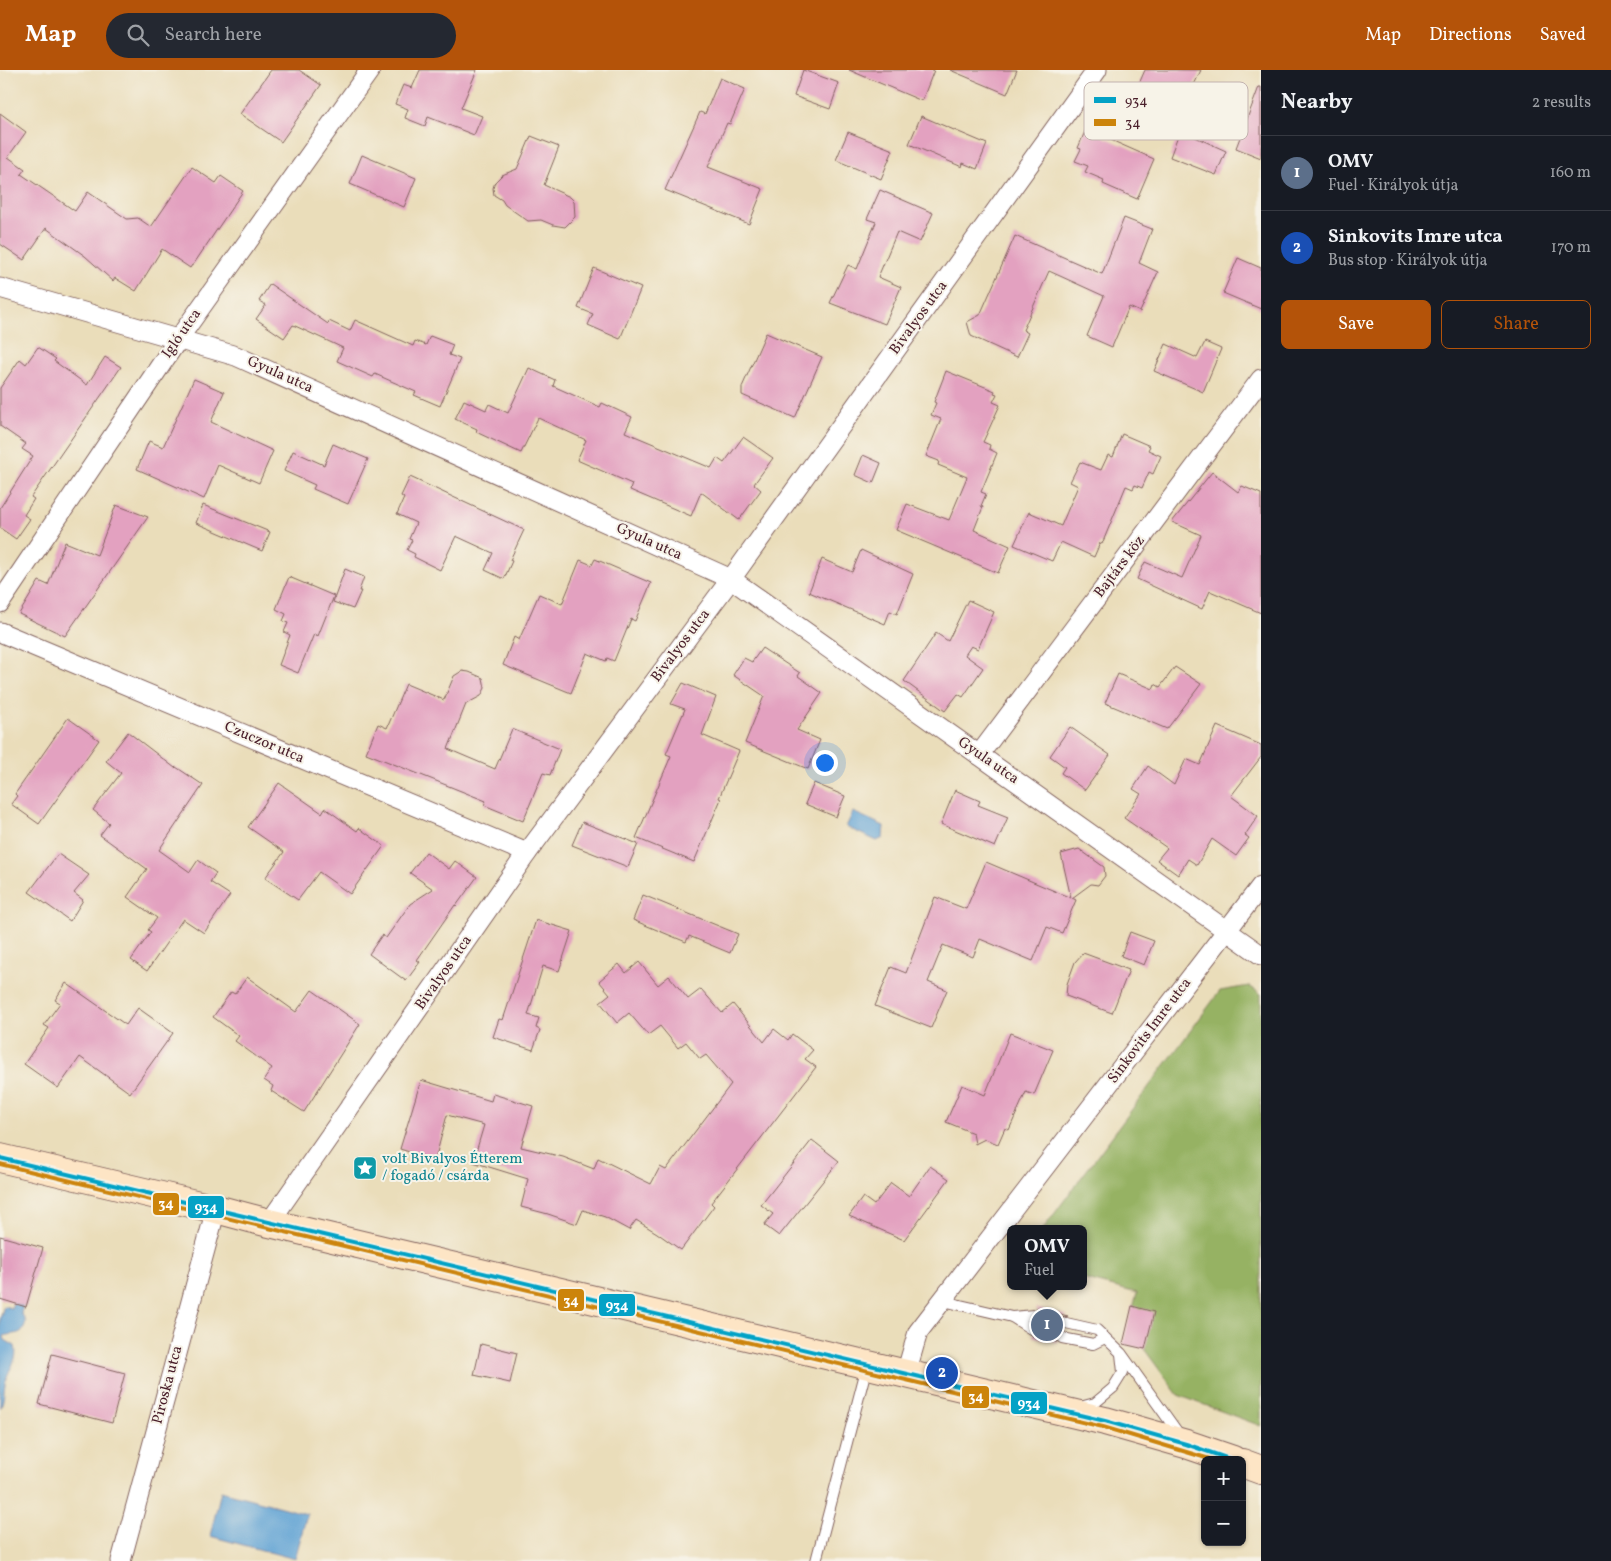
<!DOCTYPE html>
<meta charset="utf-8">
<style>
:root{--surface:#171b24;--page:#242831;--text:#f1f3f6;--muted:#9ea1a6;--line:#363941;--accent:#b45309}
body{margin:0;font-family:Vollkorn,serif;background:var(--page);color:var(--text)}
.controls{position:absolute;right:15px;bottom:15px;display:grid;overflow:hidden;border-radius:8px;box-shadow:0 1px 4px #0004}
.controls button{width:45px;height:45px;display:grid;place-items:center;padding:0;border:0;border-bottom:1px solid var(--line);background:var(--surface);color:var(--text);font:25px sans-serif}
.you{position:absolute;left:824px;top:692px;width:18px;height:18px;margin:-12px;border:4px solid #fff;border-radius:50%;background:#1a73e8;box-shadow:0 0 0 8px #1a73e833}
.badge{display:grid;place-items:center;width:32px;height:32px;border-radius:50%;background:var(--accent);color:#fff;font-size:16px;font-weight:700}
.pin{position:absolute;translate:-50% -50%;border:2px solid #fff;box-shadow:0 1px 5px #0006}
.popup{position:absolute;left:1007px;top:1155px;width:80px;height:65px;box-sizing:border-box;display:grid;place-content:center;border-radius:8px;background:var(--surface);filter:drop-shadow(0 1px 4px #0005);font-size:16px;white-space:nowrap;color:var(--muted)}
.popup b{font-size:19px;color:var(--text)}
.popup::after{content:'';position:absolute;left:50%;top:100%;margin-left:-10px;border:10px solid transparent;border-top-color:var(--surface)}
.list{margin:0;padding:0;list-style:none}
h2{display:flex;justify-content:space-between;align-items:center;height:65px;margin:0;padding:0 20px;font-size:21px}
h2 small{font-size:16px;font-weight:400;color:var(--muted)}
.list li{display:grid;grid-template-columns:32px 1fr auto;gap:15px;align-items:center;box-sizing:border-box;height:75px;padding:0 20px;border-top:1px solid var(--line)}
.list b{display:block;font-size:19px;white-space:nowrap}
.list p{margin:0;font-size:16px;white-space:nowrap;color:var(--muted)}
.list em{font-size:16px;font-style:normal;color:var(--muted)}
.actions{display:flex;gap:10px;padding:15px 20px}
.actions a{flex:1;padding:11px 0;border:1px solid var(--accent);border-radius:8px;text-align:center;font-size:18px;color:var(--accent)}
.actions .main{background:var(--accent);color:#fff}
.icon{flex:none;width:28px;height:28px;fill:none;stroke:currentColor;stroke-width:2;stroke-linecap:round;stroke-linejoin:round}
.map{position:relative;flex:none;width:1261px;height:1491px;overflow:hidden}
header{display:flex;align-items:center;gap:30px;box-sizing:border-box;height:70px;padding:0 25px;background:var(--accent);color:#fff}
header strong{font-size:24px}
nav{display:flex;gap:28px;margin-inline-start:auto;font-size:18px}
.search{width:350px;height:45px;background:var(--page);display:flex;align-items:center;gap:12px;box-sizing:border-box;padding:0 18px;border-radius:28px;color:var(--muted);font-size:19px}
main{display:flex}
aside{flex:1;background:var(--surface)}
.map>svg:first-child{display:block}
</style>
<header>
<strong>Map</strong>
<div class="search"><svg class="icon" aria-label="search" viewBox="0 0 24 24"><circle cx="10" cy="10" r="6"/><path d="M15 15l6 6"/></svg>Search here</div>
<nav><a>Map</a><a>Directions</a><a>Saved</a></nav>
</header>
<main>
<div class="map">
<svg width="1261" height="1491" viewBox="0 0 1261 1491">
<rect width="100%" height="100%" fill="#f7f3e8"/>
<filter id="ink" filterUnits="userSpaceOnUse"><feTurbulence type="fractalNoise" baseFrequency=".02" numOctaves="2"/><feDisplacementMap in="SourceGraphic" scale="10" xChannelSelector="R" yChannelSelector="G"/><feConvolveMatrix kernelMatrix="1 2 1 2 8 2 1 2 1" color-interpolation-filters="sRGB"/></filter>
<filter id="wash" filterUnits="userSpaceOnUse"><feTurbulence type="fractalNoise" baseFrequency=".0096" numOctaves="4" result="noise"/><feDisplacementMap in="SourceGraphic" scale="20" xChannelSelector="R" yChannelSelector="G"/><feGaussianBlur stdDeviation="1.12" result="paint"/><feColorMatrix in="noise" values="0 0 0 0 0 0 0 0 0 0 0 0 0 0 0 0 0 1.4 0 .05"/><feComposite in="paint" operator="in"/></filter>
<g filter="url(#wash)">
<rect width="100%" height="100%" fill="#eaddba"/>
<path fill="#96b264" stroke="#706848" d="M1249,916l12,8v432l-83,-31 -50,-68 9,-34 -54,-14v-50h-40l177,-238z"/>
<g fill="#60a3d4" stroke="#556180">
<path d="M853,742l31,14 -1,12 -6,3 -31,-14z"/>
<path d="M13,1233l10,3 -2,7 5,9c-3,15 -12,10 -22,14l1,4 10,6c4,13 -6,22 -9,34 -3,10 -1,19 -6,28v-90l4,-12 7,2z"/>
<path d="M221,1421l86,23 -12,45 -85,-23z"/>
</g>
<g id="blocks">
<g fill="#e3a1c0">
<path d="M271,0h28l22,15 -40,57 -41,-28z"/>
<path d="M420,0h57l-16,38 21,8 -8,19 -46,-18 -3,9 -20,-8 3,-9 -13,-5 8,-19 9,3z"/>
<path d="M803,0l36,13 -9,26 -36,-13z"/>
<path d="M849,0h85l-12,31z"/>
<path d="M950,0h67l-10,24z"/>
<path d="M1145,0h56l-8,17 8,3 -8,19 -55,-23z"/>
<path d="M720,8l25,11 -15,35 -3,-1 -19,44 55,22 -14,35 -84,-34 35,-78 5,2z"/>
<path d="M1259,17h2v71l-25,-10z"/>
<path d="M0,43l26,19 -18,25 17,12 -4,5 54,37 13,-19 39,27 11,-1 13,9 41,-60 24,16 5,-7 22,15 -50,74h-1l-2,3 -28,-19 -26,42 -21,-13 -2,3 -28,-25 -39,-28 -22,32 -24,-16z"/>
<path d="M921,46l66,28 -10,25 -14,-6 -1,4 -53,-23z"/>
<path d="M1086,59l68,30 -17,40 -34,-15 1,-4 -19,-8 3,-6 -13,-5 6,-12 -3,-1z"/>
<path d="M1180,60l46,21 -10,24 -46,-18z"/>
<path d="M848,62l45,18 -12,29 -45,-19z"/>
<path d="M531,66l28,11 -15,38 26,12 4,4 1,16 -10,10 -12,-2 -12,-5 -13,1 -23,-16 -3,-5 -8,-5 -1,-7 2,-6 7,-7 15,-6z"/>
<path d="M362,85l54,23 -12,29 -54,-23z"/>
<path d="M880,120l53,23 -13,29 -23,-10 -19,45 23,10 -16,37 -55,-21 18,-38 9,4 19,-47 -9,-3z"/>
<path d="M1124,148l28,11 -13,34 19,9 -18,40 -11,-5 -17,40 -25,-11 17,-40 -55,-25 -26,59 5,3 -11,24 -46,-21 -4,-14 13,-7 35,-79 87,38z"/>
<path d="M1238,188l23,10v41l-38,-16z"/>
<path d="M594,198l47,20 -21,51 -32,-14 5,-11 -15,-6z"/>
<path d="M270,214l58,40 1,-3 21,10 5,-11 58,26 2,-5 11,4 4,-9 23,9 -4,10 11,4 -20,47 -26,-11 2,-3 -41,-18 -2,3 -36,-16 6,-13 -50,-23 -9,13 -28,-19 10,-14 -7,-4z"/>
<path d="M766,263l56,24 -27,61 -53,-23v-8z"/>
<path d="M1205,272l16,7 -18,43 -49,-21 12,-27 31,14z"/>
<path d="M38,277l18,12 -2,2 33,24 18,-28 16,10 -90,130 3,2 -10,16 6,4 -14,20 -16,-11v-20l33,-52 -11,-7 4,-5 -26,-18v-38l20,-29 6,5z"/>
<path d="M529,298l26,12 -2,6 47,21 2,-4 30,14 -7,15 86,36 6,-10 7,5 19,-26 30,21 -19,26 7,6 -22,30 -38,-28 -10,24 -61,-26 2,-6 -55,-24 9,-20 -48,-22 -17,35 -45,-21 1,-3 -22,-10 9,-19 22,10 3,-6 19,9z"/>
<path d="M946,301l49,20 -1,2 3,1 -4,8 7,3 -17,37 7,3 -1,4 8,4 -16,39 5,2 -5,12 2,1 -9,23 36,16 -12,27 -102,-43 11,-26 42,16 18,-43 -29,-12 1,-4 -13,-5 15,-37 -10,-4 5,-12 -2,-1z"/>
<path d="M194,309l30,13 -13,30 62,29 -14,32 -41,-18 -14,34 -67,-30 12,-28 14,6z"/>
<path d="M1122,364l28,12 -2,4 13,6 -8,18 -4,-2 -7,16 -7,-3 -2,4 -7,-3 -24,58 -2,-1 -6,14 -33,-15 -9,19 -38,-16 15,-33 32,14 17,-40 -8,-4 10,-20 21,8 7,-15 5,2z"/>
<path d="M333,374l35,15 -20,45 -35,-15 2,-4 -31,-14 9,-20 31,14z"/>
<path d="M863,385l18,8 -8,20 -18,-8z"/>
<path d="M1212,402l26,20 4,-6 19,8v119l-51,-22 -8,18 -65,-30 8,-17 37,16 19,-43 -29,-13z"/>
<path d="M410,407l114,53 -14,30 2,1 -8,18 -19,-9 8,-17 -37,-17 -16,34 -26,-13 1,-3 -8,-4 5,-10 -3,-1 7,-16 -19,-9 7,-16 -3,-2z"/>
<path d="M116,435l32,12 -83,119 -46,-22 20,-33 9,4 17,-43 32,13z"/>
<path d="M203,435l67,27 -8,19 -66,-28z"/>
<path d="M861,480l52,24 -16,40 -7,-3 -5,13 -76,-32 13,-33 30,13z"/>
<path d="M595,489l56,24 -16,38 -4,-2 -17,42 -7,-3 -1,3 -19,-8 -16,40 -68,-28 11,-28 5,3 20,-46 23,10 18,-44 12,5z"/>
<path d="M345,499l19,8 -5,14h2l-8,18 -20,-7z"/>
<path d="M289,507l45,19 -16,40 -4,-2 -16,39 -19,-8 11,-30 -6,-3 4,-9 -5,-2 3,-7 -10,-5z"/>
<path d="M968,530l26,12 -16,37 -7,-3 -6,9 18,13 -20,29 -5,-3 -13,17 -41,-30 32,-48 12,8z"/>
<path d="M762,578l38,25 -2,3 24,17 -25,37 23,10 -12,29 -63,-26 19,-47 -31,-21 11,-17 8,4z"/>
<path d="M1175,597l26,17 -34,45 -62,-26 13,-29 35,15 2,-5 5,3z"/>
<path d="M462,601l7,1 14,6 2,10 -4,8 -15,8 -18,45 47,20 17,-40 48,20 -10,26 -7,-2 -20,48 -39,-16 2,-4 -120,-48 12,-29 9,4 19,-44 38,16 10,-24z"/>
<path d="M683,613l33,14 -14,38 37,16 -20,47 2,1 -27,63 -58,-24 35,-82 -5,-2 19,-45 -14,-5z"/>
<path d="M68,648l31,22 -60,84 -28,-20 6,-8 -2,-2z"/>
<path d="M1217,656l44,19v12l-30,39 27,20 -13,19 4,3 -13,18 -24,-17 -15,26 -9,-6 -10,16 -21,-15 10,-12 -43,-30 17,-24 -8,-5 15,-23 26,19 12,-26 14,6z"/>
<path d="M1070,657l40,28 -25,35 -24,-17 4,-6 -15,-11z"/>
<path d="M128,662l47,36 1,-1 27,18 -44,65 31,22 8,-12 18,13 -6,9 20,13 -26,38 -21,-14 -36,52 -16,-11 20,-28 -3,-2 9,-12 -30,-21 20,-28 -47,-34 9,-12 -16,-13 28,-37 -15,-12z"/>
<path d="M279,713l43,30 3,-5 32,23 2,-3 25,18 -34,48 -31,-22 -21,28 -33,-22 19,-26 -36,-25z"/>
<path d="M814,713l31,13 -9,21 -31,-13z"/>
<path d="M955,720l25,11 -2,4 30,12 -13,30 -54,-23z"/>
<path d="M582,752l56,22 -10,23 -56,-22z"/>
<path d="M1079,779l25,18 1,9 -7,9 -7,-1 -19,14 4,2 -14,33 -15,-6 -14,34 -53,-22 -7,18 -30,-12 -15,37 19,8 -16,38 -56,-22 16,-39 15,6 29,-76 31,12 20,-47 85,36 -10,-44z"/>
<path d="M426,782l23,17 6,-8 22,16 -21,29 -1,-1 -38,55 3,2 -14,19 -37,-27 13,-19 4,3 24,-34 23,-15 -23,-16z"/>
<path d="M58,784l31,21 -15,18 9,7 -13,21 -41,-29z"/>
<path d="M643,825l95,39 -8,19 -41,-17 -3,6 -53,-22z"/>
<path d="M536,850l36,11 -13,40 -16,-5 -15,49 11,3 -3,10 4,2 -7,20 -40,-13 6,-18 4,1z"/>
<path d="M1130,862l24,9 -10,24 -23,-9z"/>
<path d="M1083,883l46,17 -17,43 -46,-17 1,-12 8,-22z"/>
<path d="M639,892l19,23 11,-9 19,23 13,-10 21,24 11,-9 31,38 10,-13 14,11 4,-6 21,16 -8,9 11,8 -105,136 3,3 -33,44 -24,-17 -21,-13 -7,10 -24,-13 -22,-7 -6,14 -29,-10 -27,-7 7,-28 -55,-17 11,-37 -37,-10 -12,45 -35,-11 21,-69 70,21 2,-7 40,12 -12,41 42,10 31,12 4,-11 53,26 9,-17 6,3 65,-86 -25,-29 -6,4 -14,-17 -8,6 -18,-22 -12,9 -19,-22 -12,10 -17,-21 10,-8 -11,-13 20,-17 7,9z"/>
<path d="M247,907l49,35 16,-22 48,34 -56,88 -33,-21 2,-5 -9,-6 8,-12 -37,-27 4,-5 -26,-19 18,-25 4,2z"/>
<path d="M66,913l60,42 12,-17 35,25 -43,60 -50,-36 -22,31 -34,-24 25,-36 -5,-3 16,-22 -5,-3z"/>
<path d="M1010,963l43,17 -19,45 -8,-3 -17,38 -4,-2 -7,16 -13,-5 -10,5 -2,-11 -27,-11 16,-37 23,10z"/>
<path d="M812,1070l27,21 -60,75 -15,-11 9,-11 -12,-9z"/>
<path d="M930,1096l19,13 -45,61 -55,-24 14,-19 11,8 17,-22 18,13z"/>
<path d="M0,1166l43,12 -17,59 -26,-8z"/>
<path d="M1132,1236l22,6 -9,37 -22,-5z"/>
<path d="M1036,1238l32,8 -4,1 -5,4 1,4 4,5v1l-7,3 -2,3 2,5 -25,-6 4,-3 2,-3 -1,-5 -4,-3 5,-2 3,-5z"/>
<path d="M481,1274l36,9 -7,30 -36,-8z"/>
<path d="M52,1284l73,19 -13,50 -73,-19z"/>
</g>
</g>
</g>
<g filter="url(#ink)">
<use href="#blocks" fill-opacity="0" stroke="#82625d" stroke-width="1"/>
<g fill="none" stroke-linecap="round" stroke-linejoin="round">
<defs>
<g id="lane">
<path d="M943,1231l69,16 22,-2"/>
<path d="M1012,1247l19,12"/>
<path d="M1066,1253l31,7 24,23 60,84"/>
<path d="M1062,1268l31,6 12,-6"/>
<path d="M1080,1337l15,-4 18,-15 10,-16 -2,-18"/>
<path d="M816,1491l51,-195"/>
</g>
<g id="street">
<path d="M0,218l236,68 495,223 530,376"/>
<path d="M0,533l179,-265 191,-268"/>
<path d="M0,562l527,221"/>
<path d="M979,685l282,-376"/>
<path d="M269,1153l258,-370 204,-274 366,-509"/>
<path d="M906,1303l12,-41 343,-446"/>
<path d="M121,1491l95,-352"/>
</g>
<g id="secondary">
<path d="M0,1088l216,51 53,14 836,198 81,23 47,16"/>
<path d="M1242,1393l19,7"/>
</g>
</defs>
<use href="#lane" stroke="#82625d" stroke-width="12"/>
<use href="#street" stroke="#82625d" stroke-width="21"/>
<use href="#secondary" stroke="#82625d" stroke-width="30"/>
<use href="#lane" stroke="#fff" stroke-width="10"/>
<use href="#street" stroke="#fff" stroke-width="19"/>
<use href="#secondary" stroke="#fde5c5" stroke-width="28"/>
<defs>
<path id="bus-1" d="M0,1088l1105,263 81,23 46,16"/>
<path id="bus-2" d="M0,1094l1103,263 110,33"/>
</defs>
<use href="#bus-1" stroke="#f7f3e8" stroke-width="8"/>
<use href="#bus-2" stroke="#f7f3e8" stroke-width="8"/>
<use href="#bus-1" stroke="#04a2c6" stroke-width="4"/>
<use href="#bus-2" stroke="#cc840b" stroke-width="4"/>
</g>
</g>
<defs>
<symbol id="sight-square" viewBox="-11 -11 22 22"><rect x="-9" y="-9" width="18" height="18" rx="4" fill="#0f9aa8" stroke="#f7f3e8"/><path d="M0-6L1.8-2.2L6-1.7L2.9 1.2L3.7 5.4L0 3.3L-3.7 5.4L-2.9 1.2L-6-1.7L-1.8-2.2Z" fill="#fff"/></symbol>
</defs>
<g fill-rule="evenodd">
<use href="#sight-square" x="351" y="1084" width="28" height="28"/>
</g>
<g text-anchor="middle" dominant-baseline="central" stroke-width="4" stroke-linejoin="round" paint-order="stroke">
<g font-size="15" fill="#4a1f2b" stroke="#f7f3e8">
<text transform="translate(919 248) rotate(-54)">Bivalyos utca</text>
<text transform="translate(182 264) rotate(-55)">Igló utca</text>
<text transform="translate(280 305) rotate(24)">Gyula utca</text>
<text transform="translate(649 472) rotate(24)">Gyula utca</text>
<text transform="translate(1120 497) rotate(-53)">Bajtárs köz</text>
<text transform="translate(681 576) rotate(-53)">Bivalyos utca</text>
<text transform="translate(264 673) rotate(23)">Czuczor utca</text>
<text transform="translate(988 691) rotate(35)">Gyula utca</text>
<text transform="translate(444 903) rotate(-55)">Bivalyos utca</text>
<text transform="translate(1150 961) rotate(-53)">Sinkovits Imre utca</text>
<text transform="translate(168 1315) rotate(-75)">Piroska utca</text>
</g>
<g font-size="15" fill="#0d838f" stroke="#f7f3e8" text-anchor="start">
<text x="382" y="1089">volt Bivalyos Étterem<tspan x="382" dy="17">/ fogadó / csárda</tspan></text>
</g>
</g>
<rect x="1084" y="12" width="164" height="58" rx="8" fill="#f7f3e8" stroke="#c3b3af" stroke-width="1"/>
<rect x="1094" y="27" width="22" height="6" fill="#04a2c6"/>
<rect x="1094" y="49" width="22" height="7" fill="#cc840b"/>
<g font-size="14" fill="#4a1f2b">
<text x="1125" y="35">934</text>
<text x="1125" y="57">34</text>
</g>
<g stroke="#f7f3e8" stroke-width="2">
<rect x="152" y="1122" width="28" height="24" rx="5" fill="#cc840b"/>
<rect x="187" y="1125" width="38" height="24" rx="5" fill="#04a2c6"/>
<rect x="557" y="1218" width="28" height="24" rx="5" fill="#cc840b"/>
<rect x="598" y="1223" width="38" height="24" rx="5" fill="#04a2c6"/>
<rect x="961" y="1315" width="29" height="24" rx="5" fill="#cc840b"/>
<rect x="1010" y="1321" width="38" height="24" rx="5" fill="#04a2c6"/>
</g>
<g font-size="14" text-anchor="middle" font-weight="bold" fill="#fff">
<text x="166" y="1138">34</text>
<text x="206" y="1142">934</text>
<text x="571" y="1235">34</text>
<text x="617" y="1240">934</text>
<text x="976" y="1331">34</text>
<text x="1029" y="1338">934</text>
</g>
</svg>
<div class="controls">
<button>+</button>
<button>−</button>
</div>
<div class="you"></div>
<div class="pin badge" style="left:1047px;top:1255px;background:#5c6f8a">1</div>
<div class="popup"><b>OMV</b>Fuel</div>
<div class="pin badge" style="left:942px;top:1303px;background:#1a4fb4">2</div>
</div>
<aside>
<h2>Nearby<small>2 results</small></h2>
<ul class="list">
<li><span class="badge" style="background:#5c6f8a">1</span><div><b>OMV</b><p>Fuel · Királyok útja</p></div><em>160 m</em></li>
<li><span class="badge" style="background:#1a4fb4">2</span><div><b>Sinkovits Imre utca</b><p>Bus stop · Királyok útja</p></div><em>170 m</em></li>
</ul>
<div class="actions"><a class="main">Save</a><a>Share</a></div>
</aside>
</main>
